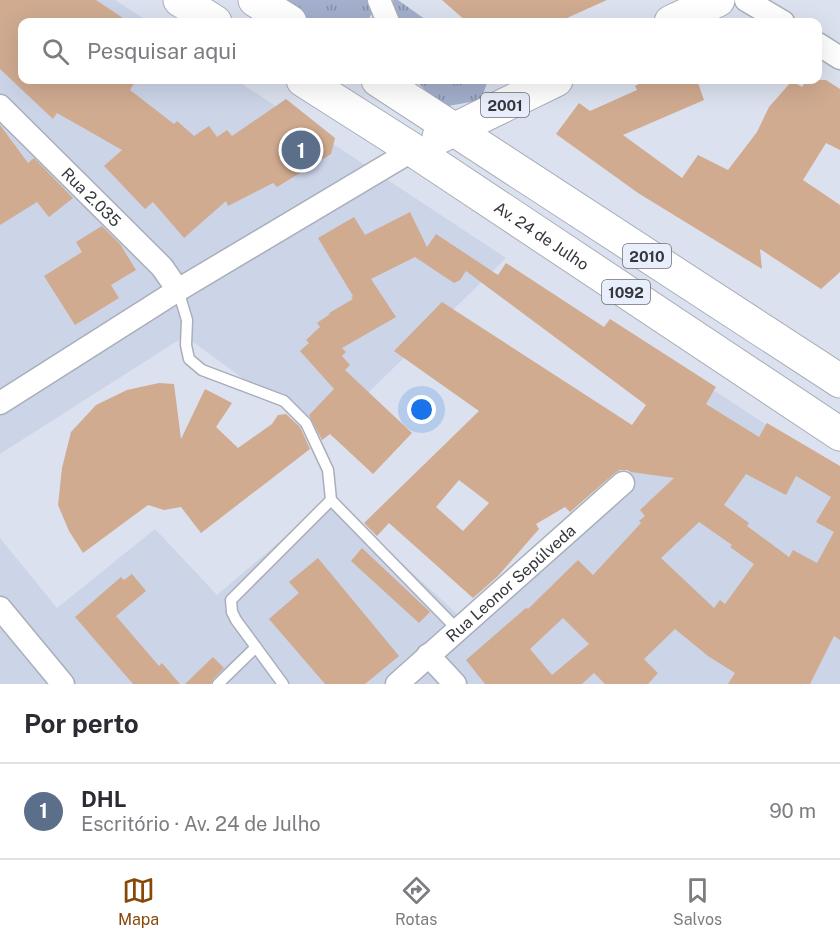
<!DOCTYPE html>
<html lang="pt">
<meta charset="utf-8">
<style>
:root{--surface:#fff;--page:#f7f7f7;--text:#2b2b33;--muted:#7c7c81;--line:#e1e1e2;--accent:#87490a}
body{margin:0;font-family:"Public Sans",sans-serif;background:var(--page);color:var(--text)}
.you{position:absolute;left:422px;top:410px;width:21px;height:21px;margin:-15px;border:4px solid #fff;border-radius:50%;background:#1a73e8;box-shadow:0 0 0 9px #1a73e833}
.badge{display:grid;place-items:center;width:39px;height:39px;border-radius:50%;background:var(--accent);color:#fff;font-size:20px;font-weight:700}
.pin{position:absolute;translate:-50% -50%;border:3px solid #fff;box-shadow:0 2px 6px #0006}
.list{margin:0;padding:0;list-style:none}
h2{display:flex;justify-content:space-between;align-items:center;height:78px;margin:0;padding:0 24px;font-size:26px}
h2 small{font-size:20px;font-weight:400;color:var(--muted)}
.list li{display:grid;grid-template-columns:39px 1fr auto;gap:18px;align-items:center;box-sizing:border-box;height:96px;padding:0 24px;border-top:2px solid var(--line)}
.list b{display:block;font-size:22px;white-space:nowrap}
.list p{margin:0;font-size:20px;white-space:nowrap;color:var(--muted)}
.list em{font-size:20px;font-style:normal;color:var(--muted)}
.icon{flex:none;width:33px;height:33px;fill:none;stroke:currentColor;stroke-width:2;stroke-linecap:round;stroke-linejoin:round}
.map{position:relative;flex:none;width:840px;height:684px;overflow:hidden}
.search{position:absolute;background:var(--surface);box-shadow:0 6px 24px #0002;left:18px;right:18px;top:18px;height:66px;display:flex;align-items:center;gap:15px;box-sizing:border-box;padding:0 21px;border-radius:12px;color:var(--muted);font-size:22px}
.sheet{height:174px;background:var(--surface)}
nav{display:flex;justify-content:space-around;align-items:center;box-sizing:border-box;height:84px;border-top:2px solid var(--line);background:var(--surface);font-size:16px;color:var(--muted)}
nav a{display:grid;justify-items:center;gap:3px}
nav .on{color:var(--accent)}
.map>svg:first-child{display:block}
</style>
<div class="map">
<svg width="840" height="684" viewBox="0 0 840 684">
<defs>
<pattern id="grass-tufts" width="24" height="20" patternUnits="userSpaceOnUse" patternTransform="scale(1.5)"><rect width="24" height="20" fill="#a3afcc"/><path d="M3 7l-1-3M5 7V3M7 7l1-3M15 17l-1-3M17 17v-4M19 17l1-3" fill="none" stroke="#868fa7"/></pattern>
</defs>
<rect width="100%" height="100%" fill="#dbe1ee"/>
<g fill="#ccd4e8">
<path d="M0,0h115l34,22h-127v58h214l270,178 -183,179 -138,-101 -185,118z"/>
<path d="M715,391l125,82v211h-840v-146l57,70 98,-79 62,66 114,-97 138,127z"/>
</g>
<g fill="url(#grass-tufts)">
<path d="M272,0h96l7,8 -8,14h-59z"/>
<path d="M393,0h5l31,22h-33z"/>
<path d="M415,80h73l-7,20 -38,7z"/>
</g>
<g fill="#d0ab90" fill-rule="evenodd">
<path d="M0,0h96l33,22h-107v58h114l-6,10 44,34 3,-3 17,15 15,-10 8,11 10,-7 5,6 54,-37 49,39 -4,16 -54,33 -4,-4 -45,23 -2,-5 -42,37 -31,-36 -8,7 -41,-43 18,-16 -65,-37 -4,6 -53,-50z"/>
<path d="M442,0h165l-49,22h-91z"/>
<path d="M647,80h50l7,20 -81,35 59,43 16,-23 30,15 29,-38 12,-25 23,-26 10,6 5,-7h19l14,9v61l-14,-7 -23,37 37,25v67l-19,17 -61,-40 2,20 -124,-76 -82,-59 23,-31 11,8 47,-21 -2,-4z"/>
<path d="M0,125l28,38 6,-5 39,40 -24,19 -12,-15 -37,23z"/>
<path d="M410,212l17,35 9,-13 62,41 8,-12 98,64 6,-8 106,68 -10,17 53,33 8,-14 73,43v174l-6,-4 -24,48h-82l7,-11 -27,-17 -33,-27 -31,30 14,14 -10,11h-43l-11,-11 -12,11h-97l-19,-24 60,-52 2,1 50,-49 15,15 48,-52 -2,-2 6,-5 -5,-6 34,-32 -43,-6 -4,-2h-7l-5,3 -45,39 -5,-5 -29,17 3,5 -41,47 -25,22 -84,-75 -12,13 -13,-13 115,-112 -85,-60 48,-49 190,123 14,-20 -180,-134 -6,9 -6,3 -39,-26 -44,22 25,38 -54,31 4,4 -4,4 8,9 -5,5 67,63 -39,41 -43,-40 -8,6 -13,-25 25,-26 -34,-38 9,-8 -3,-3 14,-13 -3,-4 13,-9 -1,-1 24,-14 -2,-2 2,-1 -35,-58 36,-21 11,18zM746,474l40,21 10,-19 35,21 -15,25 18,10 -17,31 -24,-13 -4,7 -42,-31 2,-3 -25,-18zM459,480l30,23 -26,28 -27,-24zM699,522l33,23 -2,2 24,17 -29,40 -5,-4 -6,8 -53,-50zM563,618l26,26 -37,31 -22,-26z"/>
<path d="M102,226l18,18 16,26 -25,15 8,13 -44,27 -31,-49 38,-24 -6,-10z"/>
<path d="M159,383l15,1 7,55 24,-50 27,14 -16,24 22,21 34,-24 6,-9 8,-1 14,13 10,22 -109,84 -20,-26 -17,3 -16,-5 -65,48 -14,-22 -11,-26 4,-37 9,-36 25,-27 31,-15z"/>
<path d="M362,548l68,64 -11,11 -68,-62z"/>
<path d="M318,558l81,98 -34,28h-40l-56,-65 30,-26 -10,-11z"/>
<path d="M132,574l14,17 -30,25 43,50 3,-3 18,21h-47l-58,-67 46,-40 3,3z"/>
<path d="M213,657l11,11 -11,11 -2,5h-26z"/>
</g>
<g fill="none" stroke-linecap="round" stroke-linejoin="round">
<defs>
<g id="lane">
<path d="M178,290l9,30 -1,25 3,14 13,11 82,31 22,22 22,47 3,30 126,129"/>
<path d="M218,684l38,-37"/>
<path d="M283,684l-47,-64 -4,-8 -1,-12 100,-100"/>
</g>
<g id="street">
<path d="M379,0l9,22"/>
<path d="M746,0l37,22"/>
<path d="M818,44l22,14"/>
<path id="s1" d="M0,106l162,161 16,23"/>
<path d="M0,403l178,-113 235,-140"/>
<path d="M0,608l63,76"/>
<path d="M428,655l27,29"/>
<path id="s2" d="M397,684l226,-201"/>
</g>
<g id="primary">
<path d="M180,0l35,22"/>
<path d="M255,0l35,22"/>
<path d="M671,22l47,-22"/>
<path id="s3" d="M303,80l110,70 427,284"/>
<path d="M378,80l462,301"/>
<path d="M439,137l117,-57"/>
</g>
</defs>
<use href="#lane" stroke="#a9aeba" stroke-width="13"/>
<use href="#street" stroke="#a9aeba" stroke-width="25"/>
<use href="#primary" stroke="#a9aeba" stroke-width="35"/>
<use href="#lane" stroke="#fff" stroke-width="10"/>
<use href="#street" stroke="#fff" stroke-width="22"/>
<use href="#primary" stroke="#fff" stroke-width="33"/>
</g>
<g text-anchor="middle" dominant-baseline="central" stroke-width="6" stroke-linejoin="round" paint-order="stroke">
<g fill="#e8eefb" stroke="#6b6e75" stroke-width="1.5">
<rect x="481" y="93" width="48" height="24" rx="4.5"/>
<rect x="623" y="244" width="48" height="24" rx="4.5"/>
<rect x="602" y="280" width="48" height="24" rx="4.5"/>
</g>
<g font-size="15" font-weight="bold" fill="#35373c">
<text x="505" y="105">2001</text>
<text x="647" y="256">2010</text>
<text x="626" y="292">1092</text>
</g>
<g font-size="16" fill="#35373c" stroke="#e8eefb">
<text stroke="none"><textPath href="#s1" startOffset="129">Rua 2.035</textPath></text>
<text stroke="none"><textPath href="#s3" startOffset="285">Av. 24 de Julho</textPath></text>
<text stroke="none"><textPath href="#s2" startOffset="152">Rua Leonor Sepúlveda</textPath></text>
</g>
</g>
</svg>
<div class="you"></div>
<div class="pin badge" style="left:301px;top:150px;background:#5c6f8a">1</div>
<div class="search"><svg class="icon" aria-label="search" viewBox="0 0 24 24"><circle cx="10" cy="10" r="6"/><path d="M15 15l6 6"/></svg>Pesquisar aqui</div>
</div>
<section class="sheet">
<h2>Por perto<small></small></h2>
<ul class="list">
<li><span class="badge" style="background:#5c6f8a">1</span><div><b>DHL</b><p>Escritório · Av. 24 de Julho</p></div><em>90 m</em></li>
</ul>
</section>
<nav>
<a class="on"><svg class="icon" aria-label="map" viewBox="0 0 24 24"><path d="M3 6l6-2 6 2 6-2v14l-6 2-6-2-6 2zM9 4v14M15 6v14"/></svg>Mapa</a>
<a><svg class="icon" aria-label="directions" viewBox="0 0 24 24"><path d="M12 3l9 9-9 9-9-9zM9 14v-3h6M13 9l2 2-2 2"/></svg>Rotas</a>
<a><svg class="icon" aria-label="saved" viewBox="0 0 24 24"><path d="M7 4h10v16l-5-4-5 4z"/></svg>Salvos</a>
</nav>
